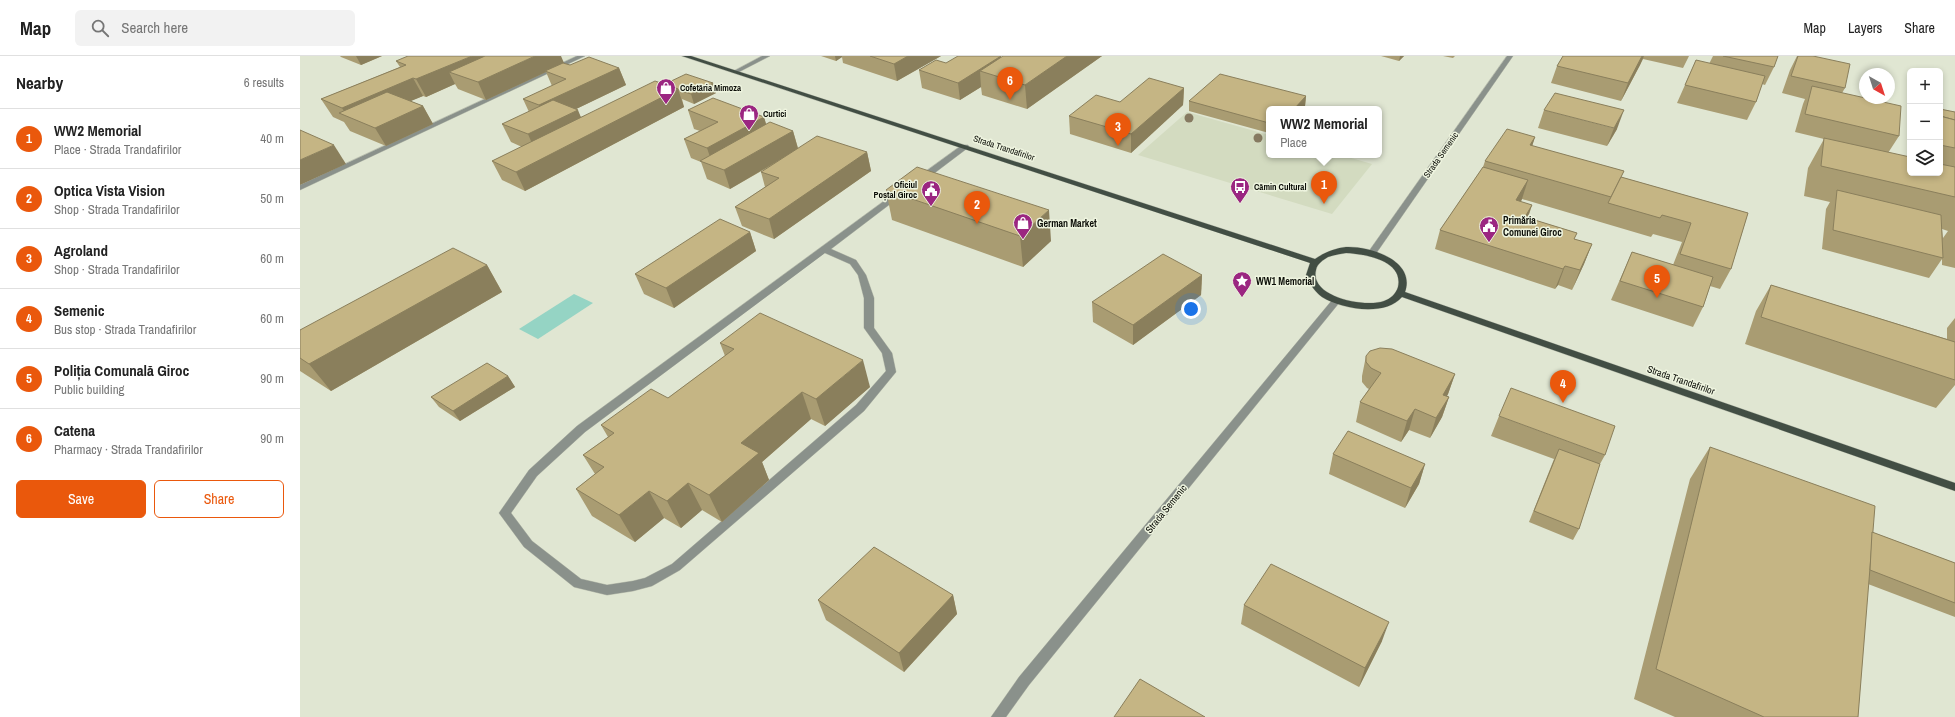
<!DOCTYPE html>
<meta charset="utf-8">
<style>
:root{--surface:#fff;--page:#f2f2f2;--text:#222;--muted:#767676;--line:#e0e0e0;--accent:#ea580c}
body{margin:0;font-family:"Archivo Narrow",sans-serif;background:var(--page);color:var(--text)}
.controls{position:absolute;right:12px;top:12px;display:grid;overflow:hidden;border-radius:6px;box-shadow:0 2px 6px #0003}
.controls button{width:36px;height:36px;display:grid;place-items:center;padding:0;border:0;border-bottom:1px solid var(--line);background:var(--surface);color:var(--text);font:20px sans-serif}
.compass{position:absolute;left:1559px;top:12px;width:36px;height:36px;border-radius:50%;background:var(--surface);box-shadow:0 2px 6px #0003;rotate:141deg}
.you{position:absolute;left:891px;top:253px;width:14px;height:14px;margin:-10px;border:3px solid #fff;border-radius:50%;background:#1a73e8;box-shadow:0 0 0 6px #1a73e833}
.badge{display:grid;place-items:center;width:26px;height:26px;border-radius:50%;background:var(--accent);color:#fff;font-size:13px;font-weight:700}
.pin{position:absolute;translate:-50% -33px;filter:drop-shadow(0 1px 2px #0008)}
.pin::after{content:'';position:absolute;top:21px;width:14px;height:12px;background:inherit;clip-path:polygon(0 0,100% 0,50% 100%)}
.popup{position:absolute;left:966px;top:50px;width:116px;height:52px;box-sizing:border-box;display:grid;place-content:center;border-radius:6px;background:var(--surface);filter:drop-shadow(0 1px 3px #0005);font-size:13px;white-space:nowrap;color:var(--muted)}
.popup b{font-size:15px;color:var(--text)}
.popup::after{content:'';position:absolute;left:50%;top:100%;margin-left:-8px;border:8px solid transparent;border-top-color:var(--surface)}
.list{margin:0;padding:0;list-style:none}
h2{display:flex;justify-content:space-between;align-items:center;height:52px;margin:0;padding:0 16px;font-size:17px}
h2 small{font-size:13px;font-weight:400;color:var(--muted)}
.list li{display:grid;grid-template-columns:26px 1fr auto;gap:12px;align-items:center;box-sizing:border-box;height:60px;padding:0 16px;border-top:1px solid var(--line)}
.list b{display:block;font-size:15px;white-space:nowrap}
.list p{margin:0;font-size:13px;white-space:nowrap;color:var(--muted)}
.list em{font-size:13px;font-style:normal;color:var(--muted)}
.actions{display:flex;gap:8px;padding:12px 16px}
.actions a{flex:1;padding:9px 0;border:1px solid var(--accent);border-radius:6px;text-align:center;font-size:14px;color:var(--accent)}
.actions .main{background:var(--accent);color:#fff}
.icon{flex:none;width:22px;height:22px;fill:none;stroke:currentColor;stroke-width:2;stroke-linecap:round;stroke-linejoin:round}
.map{position:relative;flex:none;width:1655px;height:661px;overflow:hidden}
header{display:flex;align-items:center;gap:24px;box-sizing:border-box;height:56px;padding:0 20px;background:var(--surface);border-bottom:1px solid var(--line)}
header strong{font-size:19px}
nav{display:flex;gap:22px;margin-inline-start:auto;font-size:14px}
.search{width:280px;height:36px;background:var(--page);display:flex;align-items:center;gap:10px;box-sizing:border-box;padding:0 14px;border-radius:6px;color:var(--muted);font-size:15px}
main{display:flex}
aside{flex:1;background:var(--surface)}
.map>svg:first-child{display:block}
</style>
<header>
<strong>Map</strong>
<div class="search"><svg class="icon" aria-label="search" viewBox="0 0 24 24"><circle cx="10" cy="10" r="6"/><path d="M15 15l6 6"/></svg>Search here</div>
<nav><a>Map</a><a>Layers</a><a>Share</a></nav>
</header>
<main>
<aside>
<h2>Nearby<small>6 results</small></h2>
<ul class="list">
<li><span class="badge">1</span><div><b>WW2 Memorial</b><p>Place · Strada Trandafirilor</p></div><em>40 m</em></li>
<li><span class="badge">2</span><div><b>Optica Vista Vision</b><p>Shop · Strada Trandafirilor</p></div><em>50 m</em></li>
<li><span class="badge">3</span><div><b>Agroland</b><p>Shop · Strada Trandafirilor</p></div><em>60 m</em></li>
<li><span class="badge">4</span><div><b>Semenic</b><p>Bus stop · Strada Trandafirilor</p></div><em>60 m</em></li>
<li><span class="badge">5</span><div><b>Poliția Comunală Giroc</b><p>Public building</p></div><em>90 m</em></li>
<li><span class="badge">6</span><div><b>Catena</b><p>Pharmacy · Strada Trandafirilor</p></div><em>90 m</em></li>
</ul>
<div class="actions"><a class="main">Save</a><a>Share</a></div>
</aside>
<div class="map">
<svg width="1655" height="661" viewBox="0 0 1655 661">
<rect width="100%" height="100%" fill="#e0e6d2"/>
<path fill="#d3dbc0" d="M887,56l82,23v20h72l31,9 -40,50 -194,-59z"/>
<path fill="#95d4c4" d="M274,238l19,9 -55,36 -19,-10z"/>
<g fill="none" stroke-linecap="round" stroke-linejoin="round">
<defs>
<g id="minor">
<path d="M277,0h8l-285,134v-5z"/>
<path d="M462,0h8l-33,17 -5,-1z"/>
<path d="M1207,0h6l-138,199h-6l-1,-2 1,-2z"/>
<path d="M662,89h6l1,2 -45,34h-6v-4z"/>
<path d="M595,137h6l1,2 -71,54 25,11 10,15 8,23v30l18,25 4,19 -32,39 -184,159 -28,16 -19,5 -26,4 -29,-7 -4,-1 -50,-40 -25,-34 30,-43 48,-44zM525,197l25,11 8,11 6,23v30l18,25 4,18 -30,34 -184,159 -27,14 -12,3 -26,4 -26,-6 -49,-38 -21,-28 26,-37 48,-44z"/>
<path d="M1036,242l3,1 2,2 -2,2 -310,382 -23,32h-15l28,-40 314,-378z"/>
</g>
<path id="major" d="M382,0h9l624,203c8,-6 21,-11 31,-12 25,-1 70,14 59,45l550,191v8l-553,-194c-17,20 -61,12 -80,0 -8,-6 -12,-13 -16,-22l4,-12zM1046,197c18,1 58,7 52,34 -2,7 -8,12 -14,14 -19,7 -75,-4 -68,-31 1,-6 7,-10 12,-13 6,-2 12,-3 18,-4z"/>
</defs>
<use href="#minor" stroke="#bec3b2" stroke-width="1"/>
<use href="#major" stroke="#bec3b2" stroke-width="1"/>
<use href="#minor" fill="#8a918b" fill-rule="evenodd"/>
<use href="#major" fill="#424e44" fill-rule="evenodd"/>
</g>
<g fill="#867a61">
<circle cx="889" cy="62" r="4.5"/>
<circle cx="958" cy="82" r="4.5"/>
</g>
<g fill="#a99c72" fill-rule="evenodd">
<path d="M40,0h42l-21,9 -20,-8z"/>
<path d="M521,0h120l-44,25 -54,-18 -1,-6 -6,4z"/>
<path d="M701,0v1l101,-1 -75,53 -45,-14 -1,-8 -21,13 -38,-12 -3,-18 27,-7z"/>
<path d="M1081,0h23l-5,5z"/>
<path d="M1143,0h12l-2,2z"/>
<path d="M1263,0h126l-6,12 -40,-9 -3,6 -19,36 -70,-18 6,-17z"/>
<path d="M1413,0h65l-4,11 -9,18 -3,-1 -6,18 -9,18 -70,-17 19,-43 13,4z"/>
<path d="M1497,0h16l32,32 -3,5 57,43 -11,17 52,20v-64l15,3v156l-13,-3v-6l-13,19 -107,-29 4,-40 4,-7 -26,-6 4,-28 16,-29 -29,-7 8,-28 2,-5 -23,-6 8,-23zM1642,173l6,2 -5,7z"/>
<path d="M96,5l168,2 6,2 49,3 7,17 -50,24 5,8 84,-33 51,9 -22,11 -12,-5 2,8 -159,84 -23,-11 -10,-19 30,-14 -11,-5 -9,-18 27,-12 -6,-13 29,-13 -6,-14 -60,28 -28,-11 -3,-5 -29,13 -3,-1 -13,5 13,5 10,18 -47,22 -36,-15 -6,-9 -11,-5 -12,-18 79,-32z"/>
<path d="M884,32l-1,17 -52,48 -61,-19 -1,-18 51,-14z"/>
<path d="M1006,40l-1,10 -36,3v24l-80,-22v-10z"/>
<path d="M388,54l76,7 2,7 27,7 5,17 69,4 4,19 -97,68 -32,-13 -7,-19 30,-20 -4,-15 11,-7 -42,24 -23,-10 -6,-17 -10,-4 -7,-19 16,-8 -6,-2z"/>
<path d="M1244,54l73,19 -10,17 -69,-18z"/>
<path d="M1235,81l-3,9 92,25 -3,6 127,36 -17,56 -11,20 -10,-3 -7,21 -10,20 -82,-27 21,-48 41,13 9,-23 -29,-8 -2,3 -129,-38 -1,3 11,3 -4,13 49,15 -3,6 18,5 -8,20 -12,26 -14,-5 -3,4 -120,-40 5,-19 43,-63 2,-6z"/>
<path d="M586,134l165,51 -28,26 -131,-47z"/>
<path d="M450,176l6,19 -82,57 -30,-14 -9,-20z"/>
<path d="M187,209l15,27 -171,99 -31,-20v-41z"/>
<path d="M902,219l-1,20 -68,50 -40,-23 -1,-20z"/>
<path d="M1471,229l176,54v-11l8,-10v67l-19,23 -191,-64 11,-33z"/>
<path d="M420,287l150,44 -45,39 -14,-7 -49,43 7,18 -47,42 -20,-12 -21,18 -17,-10 -29,24 -43,-26 -16,-27 19,-15 -12,-19 25,-18 -7,-12 67,-27 57,-42z"/>
<path d="M1066,300l89,18 -7,20 -1,2 2,1 -7,20 -12,21 -21,-8 -8,12 -45,-20 4,-20 9,-13 -2,-1 -5,-6v-6z"/>
<path d="M208,320l7,11 -55,34 -21,-14 -8,-10z"/>
<path d="M1199,360l106,39 -5,9 -21,65 -6,11 -44,-18 25,-63 -63,-23z"/>
<path d="M1410,391l162,85 83,31v54l-87,-33 -10,133h-183l-41,-18 56,-220z"/>
<path d="M1033,398l92,10 -6,20 -14,24 -76,-34z"/>
<path d="M653,539l4,19 -53,58 -78,-52 -8,-20z"/>
<path d="M944,549l138,36 -23,46 -118,-63z"/>
</g>
<g fill="#8a7f5c">
<path d="M56,0h26l-21,9z"/>
<path d="M172,0h49l-72,16 6,12 -29,13 -10,-18z"/>
<path d="M235,0h26l3,7 -19,8 1,1 -60,28 -8,-18z"/>
<path d="M535,0h7v1l-6,4z"/>
<path d="M608,0h33l-44,25 -3,-17z"/>
<path d="M701,0l2,17 -23,-2 1,16 -21,13 -2,-17z"/>
<path d="M767,0h35l-75,53 -2,-24z"/>
<path d="M1100,0h4l-5,5z"/>
<path d="M1342,0h2l-4,9 -19,36 7,-18z"/>
<path d="M319,12l7,17 -79,38 -8,-18z"/>
<path d="M113,22l10,18 -62,26 -14,-6 -5,-8z"/>
<path d="M413,27l3,10 -22,11 -3,-10z"/>
<path d="M884,32l-1,17 -52,48v-19z"/>
<path d="M378,33l6,18 -159,84 -9,-19z"/>
<path d="M1006,40l-1,10 -3,3h-8z"/>
<path d="M123,50l10,18 -47,22 -11,-18z"/>
<path d="M278,54l7,18 -49,25 -8,-19z"/>
<path d="M1324,54l-7,19 -10,17 7,-18z"/>
<path d="M464,61l5,18 -56,31 -6,-18z"/>
<path d="M493,75l5,18 -68,40 -6,-19z"/>
<path d="M1235,81l-8,25 3,-17z"/>
<path d="M34,89l12,19 -46,21v-25z"/>
<path d="M567,96l4,19 -97,68 -5,-20z"/>
<path d="M1228,124l-6,19 -12,20 6,-19z"/>
<path d="M1232,149l-7,19v-7z"/>
<path d="M749,154l2,31 -28,26 -3,-31z"/>
<path d="M450,176l6,19 -82,57 -8,-20z"/>
<path d="M1292,188l-8,20 -12,26 8,-20z"/>
<path d="M187,209l15,27 -171,99 -22,-27z"/>
<path d="M1265,210l-7,19 -3,4 8,-20z"/>
<path d="M902,219l-1,20 -68,50v-20z"/>
<path d="M563,304l7,27 -45,39 -9,-27z"/>
<path d="M1155,318l-7,20 -12,21 7,-20z"/>
<path d="M208,320l7,11 -55,34 -7,-10z"/>
<path d="M502,336l9,27 -49,43 7,18 -47,42 -13,-27 32,-52z"/>
<path d="M1149,341l-7,20 -12,21 6,-20z"/>
<path d="M1115,353l-6,21 -8,12 6,-21z"/>
<path d="M1125,408l-6,20 -14,24 6,-20z"/>
<path d="M388,427l14,27 -21,18 -14,-27z"/>
<path d="M349,435l15,27 -29,24 -16,-27z"/>
<path d="M653,539l4,19 -53,58 -5,-19z"/>
<path d="M1089,566l-7,19 -23,46 6,-19z"/>
</g>
<g fill="#c5b584" stroke="#8a7f5c">
<path d="M108,0h64l-56,23 -3,-1 -71,30 -21,-9 85,-34 -10,-4z"/>
<path d="M185,0h50l-57,26 -29,-10z"/>
<path d="M570,0h38l-14,8z"/>
<path d="M658,0h43l-43,27 -39,-13 17,-10 10,3z"/>
<path d="M703,0h64l-42,29 -45,-14z"/>
<path d="M1263,0h79l-14,27 -71,-17z"/>
<path d="M1423,0h55l-4,11z"/>
<path d="M1498,0h15l37,8 -5,24 -54,-12z"/>
<path d="M289,1l30,11 -80,37 -16,-6 43,-20 -21,-8 18,-8 7,2z"/>
<path d="M1396,4l69,16 -9,26 -71,-17z"/>
<path d="M386,18l27,9 -22,11 -13,-4v-1l-13,-5z"/>
<path d="M920,18l86,22 -12,13h-25v14l-80,-22z"/>
<path d="M849,22l35,10 -53,46 -62,-18 27,-21 24,7z"/>
<path d="M355,25l23,8 -162,83 -24,-11z"/>
<path d="M1512,30l89,20 -2,30 -94,-22z"/>
<path d="M87,36l36,14 -48,22 -36,-15z"/>
<path d="M1255,37l69,17 -10,18 -70,-18z"/>
<path d="M413,42l51,19 -57,31 -23,-9 34,-17 -30,-12z"/>
<path d="M253,44l25,10 -50,24 -26,-10z"/>
<path d="M1640,53l15,3v8l-15,-4z"/>
<path d="M1640,60l15,4v28l-15,-3z"/>
<path d="M470,66l23,9 -69,39 -24,-9z"/>
<path d="M1207,73l28,8 -5,8 94,26 -13,26 -126,-36z"/>
<path d="M0,74l34,15 -34,15z"/>
<path d="M517,80l50,16 -98,67 -34,-12 44,-29 -18,-6z"/>
<path d="M1524,82l86,19v16h30v-9l15,3v30l-134,-31z"/>
<path d="M617,111l132,43 -29,26 -134,-46z"/>
<path d="M1183,111l45,13 -12,20 16,5 -7,12 52,16 -3,6 18,5 -12,26 -15,-4 -2,3 -123,-39z"/>
<path d="M1321,121l127,36 -17,56 -51,-15 11,-31 -29,-8 -2,3 -52,-15z"/>
<path d="M1537,134l104,25 2,43 -110,-28z"/>
<path d="M420,163l30,13 -84,56 -31,-14z"/>
<path d="M153,192l34,17 -178,99 -9,-6v-28z"/>
<path d="M1332,196l81,25 -10,30 -83,-26z"/>
<path d="M863,198l39,21 -69,50 -41,-23z"/>
<path d="M1471,229l184,57v38l-194,-63z"/>
<path d="M460,257l103,47 -47,39 -14,-7 -61,51 18,10 -50,42 -21,-12 -21,18 -18,-10 -30,24 -43,-26 28,-22 -21,-12 31,-22 -13,-8 50,-36 17,9 66,-49 -14,-6z"/>
<path d="M1080,292l12,1 63,25 -12,21 6,2 -13,21 -21,-9 -8,12 -47,-19 21,-29 -10,-5 -5,-6v-6l4,-5z"/>
<path d="M187,307l21,13 -55,35 -22,-14z"/>
<path d="M1211,332l104,38 -10,29 -106,-39z"/>
<path d="M1048,375l77,33 -14,24 -78,-34z"/>
<path d="M1410,391l165,59 -17,211h-94l-108,-48z"/>
<path d="M1259,393l41,15 -21,65 -45,-18z"/>
<path d="M1572,476l83,31v40l-85,-33z"/>
<path d="M574,491l79,48 -54,58 -81,-53z"/>
<path d="M971,508l118,58 -24,46 -121,-63z"/>
<path d="M840,623l65,38h-91z"/>
</g>
<defs>
<symbol id="shop-pin" viewBox="-11 -11 22 30"><path d="M0 17L-7.5 6A9.5 9.5 0 1 1 7.5 6Z" fill="#9b2681" stroke="#eef4df"/><path d="M-5-2.5h2.3a2.7 3.5 0 0 1 5.4 0H5L5.5 6h-11ZM-1.5-2.5h3a1.5 2.3 0 0 0-3 0Z" fill="#fff"/></symbol>
<symbol id="bus-pin" viewBox="-11 -11 22 30"><path d="M0 17L-7.5 6A9.5 9.5 0 1 1 7.5 6Z" fill="#9b2681" stroke="#eef4df"/><path d="M-5-6H5V4H4V6H2V4H-2V6H-4V4H-5ZM-3.5-4V0h7V-4ZM-3.5 1.2v1.5H-2V1.2ZM2 1.2v1.5H3.5V1.2Z" fill="#fff"/></symbol>
<symbol id="civic-pin" viewBox="-11 -11 22 30"><path d="M0 17L-7.5 6A9.5 9.5 0 1 1 7.5 6Z" fill="#9b2681" stroke="#eef4df"/><path d="M-.6-6.5H3V-4.5H.6V-3L4-1V1h2V6H-6V1h2V-1L-.6-3ZM-1.2 2.5V6h2.4V2.5Z" fill="#fff"/></symbol>
<symbol id="sight-pin" viewBox="-11 -11 22 30"><path d="M0 17L-7.5 6A9.5 9.5 0 1 1 7.5 6Z" fill="#9b2681" stroke="#eef4df"/><path d="M0-6L1.8-2.2L6-1.7L2.9 1.2L3.7 5.4L0 3.3L-3.7 5.4L-2.9 1.2L-6-1.7L-1.8-2.2Z" fill="#fff"/></symbol>
</defs>
<g fill-rule="evenodd">
<use href="#shop-pin" x="355" y="21" width="22" height="30"/>
<use href="#shop-pin" x="438" y="47" width="22" height="30"/>
<use href="#bus-pin" x="929" y="120" width="22" height="30"/>
<use href="#civic-pin" x="620" y="123" width="22" height="30"/>
<use href="#shop-pin" x="712" y="156" width="22" height="30"/>
<use href="#civic-pin" x="1178" y="159" width="22" height="30"/>
<use href="#sight-pin" x="931" y="214" width="22" height="30"/>
</g>
<g text-anchor="middle" dominant-baseline="central" stroke-width="3" stroke-linejoin="round" paint-order="stroke">
<g font-size="9" font-weight="bold" fill="#0b0d07" stroke="#eef4df" text-anchor="start">
<text x="380" y="32">Cofetăria Mimoza</text>
<text x="463" y="58">Curtici</text>
<text x="617" y="129" text-anchor="end">Oficiul<tspan x="617" dy="10">Poștal Giroc</tspan></text>
<text x="954" y="131">Cămin Cultural</text>
</g>
<g font-size="9" fill="#0b0d07" stroke="#eef4df">
<text transform="translate(704 92) rotate(18)">Strada Trandafirilor</text>
<text transform="translate(1141 99) rotate(-55)">Strada Semenic</text>
</g>
<g font-size="10" font-weight="bold" fill="#0b0d07" stroke="#eef4df" text-anchor="start">
<text x="1203" y="164">Primăria<tspan x="1203" dy="12">Comunei Giroc</tspan></text>
<text x="737" y="167">German Market</text>
<text x="956" y="225">WW1 Memorial</text>
</g>
<g font-size="10" fill="#0b0d07" stroke="#eef4df">
<text transform="translate(1381 324) rotate(19)">Strada Trandafirilor</text>
<text transform="translate(866 453) rotate(-51)">Strada Semenic</text>
</g>
</g>
</svg>
<div class="controls">
<button>+</button>
<button>−</button>
<button><svg class="icon" aria-label="layers" viewBox="0 0 24 24"><path d="M12 4l9 5-9 5-9-5zM3 14l9 5 9-5"/></svg></button>
</div>
<svg class="compass" viewBox="-18 -18 36 36"><path d="M0-13l5 13h-10z" fill="#e53935"/><path d="M0 13l5-13h-10z" fill="#767676"/></svg>
<div class="you"></div>
<div class="pin badge" style="left:1024px;top:148px">1</div>
<div class="popup"><b>WW2 Memorial</b>Place</div>
<div class="pin badge" style="left:677px;top:168px">2</div>
<div class="pin badge" style="left:818px;top:90px">3</div>
<div class="pin badge" style="left:1263px;top:347px">4</div>
<div class="pin badge" style="left:1357px;top:242px">5</div>
<div class="pin badge" style="left:710px;top:44px">6</div>
</div>
</main>
